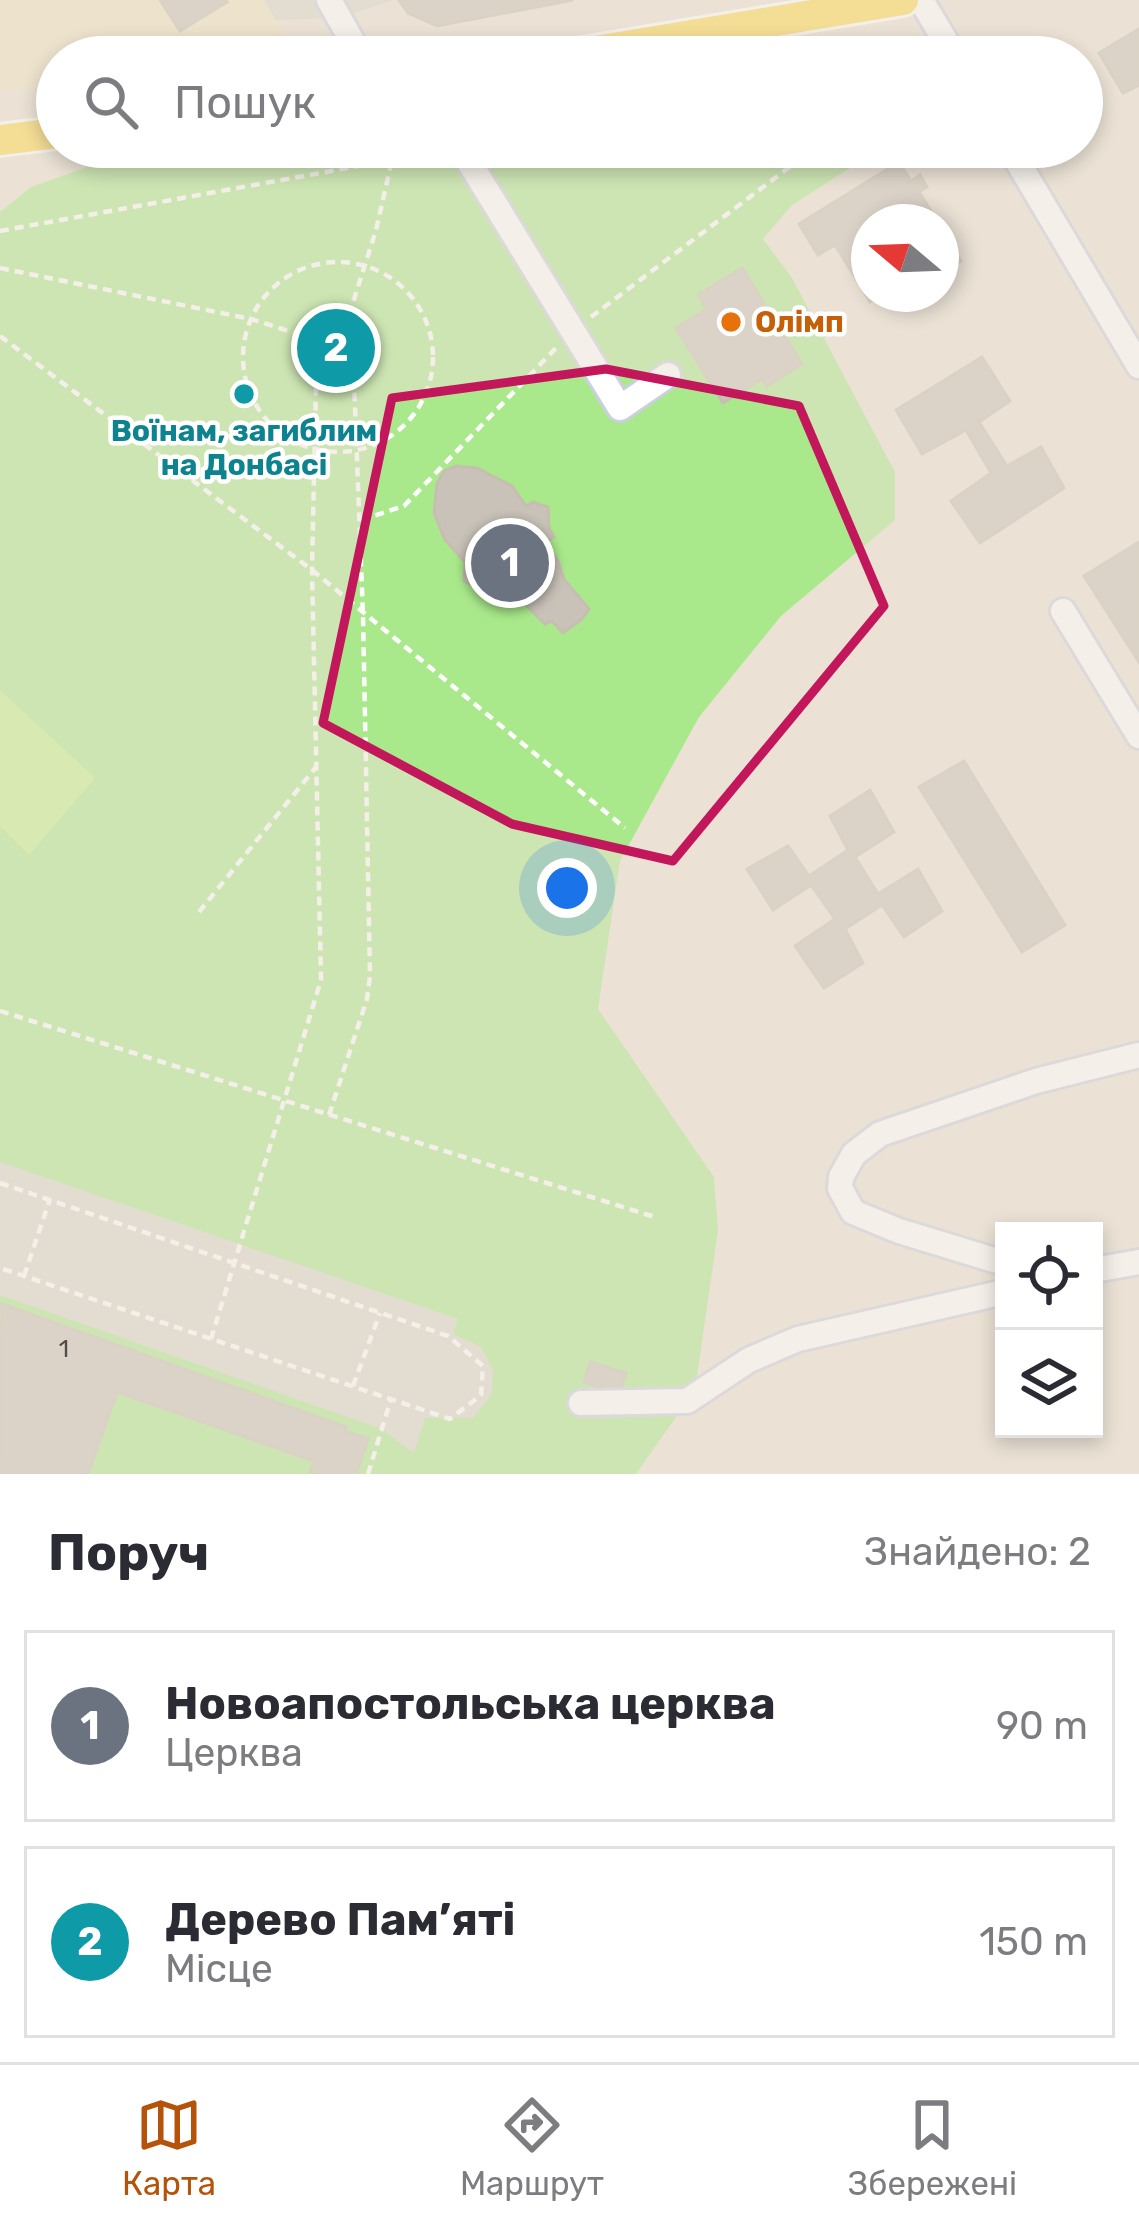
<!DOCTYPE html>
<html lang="uk">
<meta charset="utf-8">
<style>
:root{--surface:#fff;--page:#f7f7f7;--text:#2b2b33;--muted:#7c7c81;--line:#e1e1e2;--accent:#b45309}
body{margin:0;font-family:Rubik,sans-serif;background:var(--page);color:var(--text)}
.controls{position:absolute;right:36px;bottom:36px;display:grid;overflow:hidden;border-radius:0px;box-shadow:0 6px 18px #0003}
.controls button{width:108px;height:108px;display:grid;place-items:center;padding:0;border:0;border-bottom:3px solid var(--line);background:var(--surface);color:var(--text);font:60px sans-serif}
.compass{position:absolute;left:851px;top:204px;width:108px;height:108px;border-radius:50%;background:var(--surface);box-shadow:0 6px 18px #0003;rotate:289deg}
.you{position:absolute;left:567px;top:888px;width:42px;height:42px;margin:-30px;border:9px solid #fff;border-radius:50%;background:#1a73e8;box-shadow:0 0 0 18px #1a73e833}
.badge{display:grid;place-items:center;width:78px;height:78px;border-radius:50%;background:var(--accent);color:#fff;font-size:39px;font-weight:700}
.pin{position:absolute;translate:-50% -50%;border:6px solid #fff;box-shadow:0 3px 12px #0006}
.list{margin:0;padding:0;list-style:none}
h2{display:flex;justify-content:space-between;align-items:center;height:156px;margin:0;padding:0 48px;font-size:51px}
h2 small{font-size:39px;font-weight:400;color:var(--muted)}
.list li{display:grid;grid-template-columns:78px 1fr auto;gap:36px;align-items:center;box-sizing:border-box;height:192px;margin:0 24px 24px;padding:0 24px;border:3px solid var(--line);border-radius:0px}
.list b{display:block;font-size:45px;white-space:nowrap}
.list p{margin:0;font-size:39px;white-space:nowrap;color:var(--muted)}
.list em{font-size:39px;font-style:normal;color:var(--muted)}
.icon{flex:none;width:66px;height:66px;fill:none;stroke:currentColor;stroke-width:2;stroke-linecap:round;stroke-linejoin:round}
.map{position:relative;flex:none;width:1139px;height:1474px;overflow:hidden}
.search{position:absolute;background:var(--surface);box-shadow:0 6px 18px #0003;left:36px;right:36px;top:36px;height:132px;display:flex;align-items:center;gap:30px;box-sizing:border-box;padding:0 42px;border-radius:66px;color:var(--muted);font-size:45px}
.sheet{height:588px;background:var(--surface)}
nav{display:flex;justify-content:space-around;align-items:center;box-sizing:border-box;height:168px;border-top:3px solid var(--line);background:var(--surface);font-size:33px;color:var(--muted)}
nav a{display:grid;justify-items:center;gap:6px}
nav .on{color:var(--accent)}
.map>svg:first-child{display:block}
</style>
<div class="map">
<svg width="1139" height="1474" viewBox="0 0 1139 1474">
<rect width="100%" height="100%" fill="#ebe2d5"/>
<path fill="#f0e2c2" d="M0,0h264l29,48 -60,9h-176v27l-54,7 -3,-1z"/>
<g fill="#a9e98b">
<path d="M908,43l7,14h-94z"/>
<path d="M281,147h601l-91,59 -28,33 29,39 103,194v48l-114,96 -82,101 -79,144 -22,148 116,168 4,54 -23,159 -59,84h-636v-1262l31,-25 59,-21z"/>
</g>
<path fill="#c1f285" d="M0,690l95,88 -66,77 -29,-29z"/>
<g fill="#dad6cd">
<path d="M264,0h130l-54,18 -64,2z"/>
<path d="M0,1162l458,157 -5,15 28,13 12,23 -1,24 -19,24h-48l-11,35 -32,-24 -382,-134z"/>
</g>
<g fill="#c9c2b9" stroke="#c6bfb0" stroke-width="3">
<path d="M160,0h65l2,2 -47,29z"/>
<path d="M399,0h174l-136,26 -29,-13z"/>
<path d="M1139,29v56l-16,8 -24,-40z"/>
<path d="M899,162l12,19 9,-6 7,12 -8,5 19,30h-35l-7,-13 -27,13 -8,9 8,12v51h14l-13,8 -35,-57 -17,10 -19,-31z"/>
<path d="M941,227l20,34 -20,12z"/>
<path d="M742,268l60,96 -35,22 -5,-7 -39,24 -47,-75 31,-19 -9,-14z"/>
<path d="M982,357l28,44 -31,21 28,44 34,-19 23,41 -84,55 -29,-42 40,-28 -25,-43 -44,24 -26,-44z"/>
<path d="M456,466l21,2 35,18 14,20 7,-4 15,5 1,21 5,9 -9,6 13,18 6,18 25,30 -8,11 -18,13 -11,-12 -7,3 -42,-42 -8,7 -11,-3 -4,3 -16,-8 1,-19 -20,-22 -11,-27 3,-29 7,-13z"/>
<path d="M1139,542v120l-55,-86z"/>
<path d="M964,761l101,164 -43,27 -103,-165z"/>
<path d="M870,790l24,42 -39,25 23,37 40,-25 24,42 -38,26 -22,-32 -37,24 18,34 -39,25 -29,-42 40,-27 -24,-34 -38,25 -26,-41 41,-23 21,30 39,-26 -18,-34z"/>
<path d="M2,1304l344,123 -1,4 23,8 -12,35h-46l4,-13 -197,-69 -29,82h-88z"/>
<path d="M590,1362l36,11 -7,20 -35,-11z"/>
</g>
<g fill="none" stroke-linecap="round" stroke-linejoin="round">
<defs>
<g id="minor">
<path d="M329,0l32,57"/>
<path d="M921,0l34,57"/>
<path d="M460,147l160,261 48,-33"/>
<path d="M1009,147l130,219"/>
<path d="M1063,611l76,125"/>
<path d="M1004,1263l-105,-32 -46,-19 -13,-24 1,-11 13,-23 26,-20 156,-53 103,-26"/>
<path d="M1094,1270l45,-8"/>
<path d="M581,1403l106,-2 62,-41 49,-21 206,-47"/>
</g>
<g id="major">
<path d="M559,57l344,-57"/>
<path d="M0,140l57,-7"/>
</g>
</defs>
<use href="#minor" stroke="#cbcfe2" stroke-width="30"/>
<use href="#major" stroke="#fff" stroke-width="36"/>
<g stroke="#fff" stroke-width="4.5" stroke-dasharray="9 6" stroke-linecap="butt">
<path d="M0,231l392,-71"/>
<circle cx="338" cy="357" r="95"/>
<path d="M0,268l251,51 47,15"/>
<circle cx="333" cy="350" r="37"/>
<path d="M349,315l27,-85 19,-83"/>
<path d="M591,317l225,-170"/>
<path d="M0,336l312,234 313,258"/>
<path d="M361,520l43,-14 152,-158"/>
<path d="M199,912l117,-145"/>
<path d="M0,1011l658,207"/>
<path d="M329,1115l38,-116 3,-23 -7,-361 -9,-234"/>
<path d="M0,1183l448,153 35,30 -2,29 -31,24 -450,-151"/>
<path d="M24,1276l26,-77"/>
<path d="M211,1339l110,-359 -9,-410 4,-186"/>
<path d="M353,1386l27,-73"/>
<path d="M368,1474l23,-75"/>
</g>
<use href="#minor" stroke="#fff" stroke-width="24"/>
<use href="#major" stroke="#fed847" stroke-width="30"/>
</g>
<path d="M0 0H1139V1474H0ZM606,369l193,37 85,200 -211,255 -161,-37 -189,-101 69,-325z" fill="#ebe2d5" fill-opacity=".55" fill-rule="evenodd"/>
<path fill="none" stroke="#c2185b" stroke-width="9" stroke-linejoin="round" d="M606,369l193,37 85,200 -211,255 -161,-37 -189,-101 69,-325z"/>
<circle fill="#e8710a" stroke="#fff" stroke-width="4.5" cx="731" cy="322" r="12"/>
<circle fill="#0f9aa8" stroke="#fff" stroke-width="4.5" cx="244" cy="394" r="12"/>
<g text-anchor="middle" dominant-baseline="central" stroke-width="9" stroke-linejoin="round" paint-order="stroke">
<g font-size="24" fill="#4f4d4b">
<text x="64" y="1349">1</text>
</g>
<g font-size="30" font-weight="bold" fill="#c56008" stroke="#fff" text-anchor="start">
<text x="755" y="322">Олімп</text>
</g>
<g font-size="30" font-weight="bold" fill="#0d838f" stroke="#fff">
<text x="244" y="431">Воїнам, загиблим<tspan x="244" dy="34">на Донбасі</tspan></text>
</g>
</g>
</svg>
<div class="controls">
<button><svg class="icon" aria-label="locate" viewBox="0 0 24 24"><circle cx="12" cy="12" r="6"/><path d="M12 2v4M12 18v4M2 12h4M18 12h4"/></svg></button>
<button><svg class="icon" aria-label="layers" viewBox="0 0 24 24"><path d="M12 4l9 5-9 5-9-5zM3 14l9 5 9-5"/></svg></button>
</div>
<svg class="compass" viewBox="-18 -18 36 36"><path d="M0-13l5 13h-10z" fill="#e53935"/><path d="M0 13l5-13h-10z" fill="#7c7c81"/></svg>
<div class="you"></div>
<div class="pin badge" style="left:510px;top:563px;background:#6b7280">1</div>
<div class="pin badge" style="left:336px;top:348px;background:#0f9aa8">2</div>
<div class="search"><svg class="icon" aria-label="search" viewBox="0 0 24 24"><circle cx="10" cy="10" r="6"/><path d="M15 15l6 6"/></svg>Пошук</div>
</div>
<section class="sheet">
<h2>Поруч<small>Знайдено: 2</small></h2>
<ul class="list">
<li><span class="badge" style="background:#6b7280">1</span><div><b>Новоапостольська церква</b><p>Церква</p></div><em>90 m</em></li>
<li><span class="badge" style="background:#0f9aa8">2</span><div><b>Дерево Пам’яті</b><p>Місце</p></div><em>150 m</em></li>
</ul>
</section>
<nav>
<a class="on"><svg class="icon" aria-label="map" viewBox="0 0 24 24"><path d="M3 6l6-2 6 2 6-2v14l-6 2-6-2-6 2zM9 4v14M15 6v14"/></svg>Карта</a>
<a><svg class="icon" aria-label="directions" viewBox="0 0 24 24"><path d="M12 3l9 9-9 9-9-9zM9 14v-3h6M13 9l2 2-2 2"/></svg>Маршрут</a>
<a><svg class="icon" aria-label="saved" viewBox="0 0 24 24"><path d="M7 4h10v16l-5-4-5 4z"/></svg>Збережені</a>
</nav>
